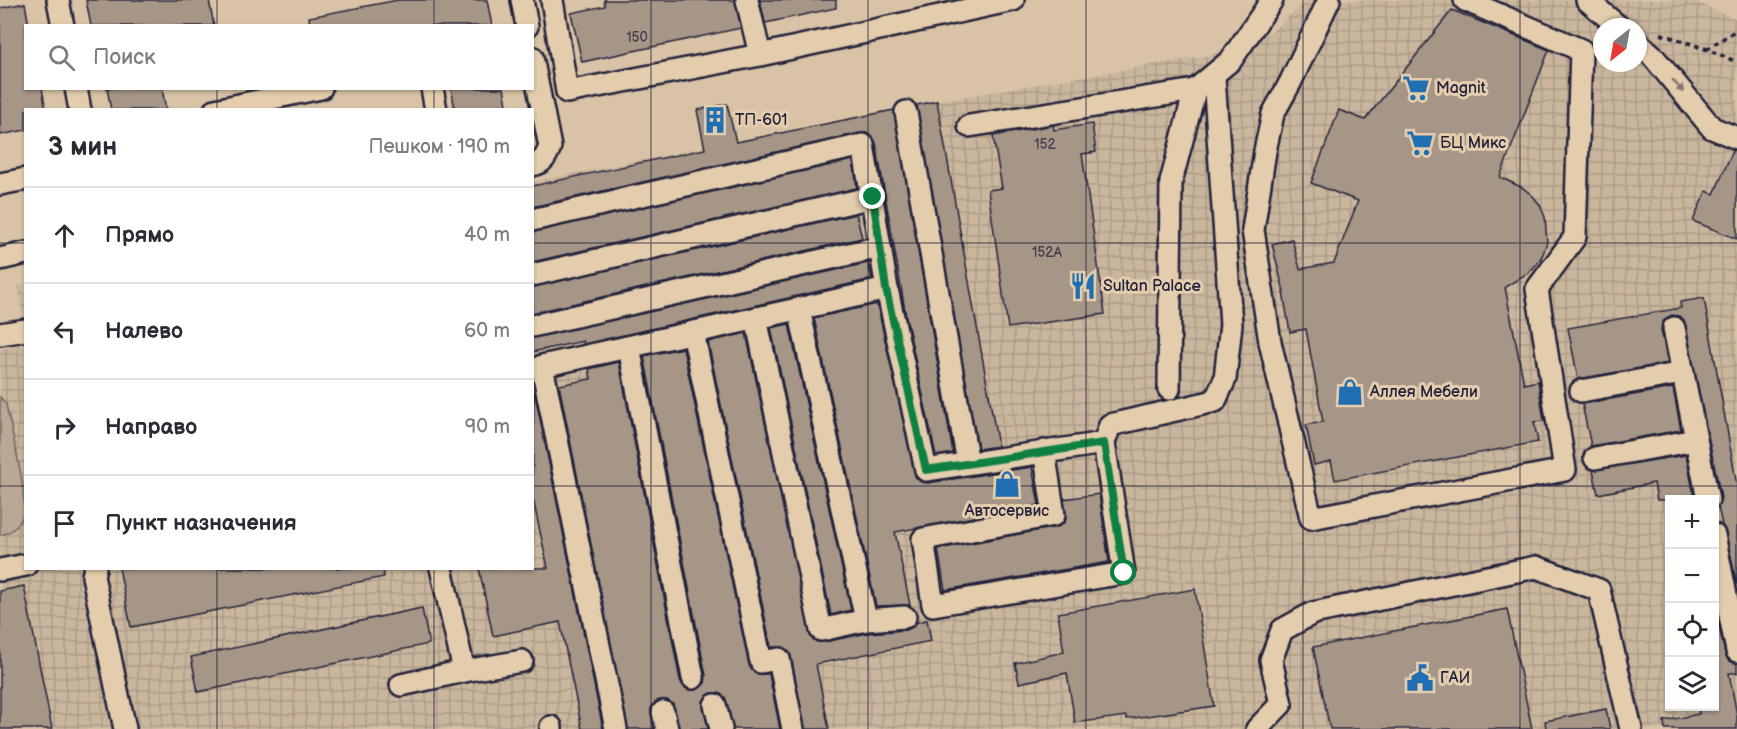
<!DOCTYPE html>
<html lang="ru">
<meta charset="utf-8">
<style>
:root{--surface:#fff;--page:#f7f7f7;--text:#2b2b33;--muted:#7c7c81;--line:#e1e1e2}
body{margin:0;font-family:"Balsamiq Sans",sans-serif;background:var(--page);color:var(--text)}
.controls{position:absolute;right:18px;bottom:18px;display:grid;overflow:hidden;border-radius:0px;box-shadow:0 2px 4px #0004}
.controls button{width:54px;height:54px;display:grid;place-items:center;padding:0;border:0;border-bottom:2px solid var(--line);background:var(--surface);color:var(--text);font:30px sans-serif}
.compass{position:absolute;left:1593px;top:18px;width:54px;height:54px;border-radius:50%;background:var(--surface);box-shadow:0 2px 4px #0004;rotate:211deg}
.stop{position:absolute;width:18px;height:18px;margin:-14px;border:4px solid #0b8043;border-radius:50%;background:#fff}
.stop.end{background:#0b8043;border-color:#fff;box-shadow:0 2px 6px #0008}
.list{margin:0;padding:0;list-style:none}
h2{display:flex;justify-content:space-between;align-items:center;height:78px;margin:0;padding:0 24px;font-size:26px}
h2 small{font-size:20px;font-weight:400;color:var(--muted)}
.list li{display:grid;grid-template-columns:39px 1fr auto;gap:18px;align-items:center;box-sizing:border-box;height:96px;padding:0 24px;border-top:2px solid var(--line)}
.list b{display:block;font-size:22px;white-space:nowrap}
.list em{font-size:20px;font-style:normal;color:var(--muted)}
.icon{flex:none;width:33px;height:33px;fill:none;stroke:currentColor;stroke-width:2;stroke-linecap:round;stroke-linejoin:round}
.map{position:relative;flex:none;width:1737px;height:729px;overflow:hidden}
.search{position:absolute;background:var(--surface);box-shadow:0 2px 4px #0004;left:24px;top:24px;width:510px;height:66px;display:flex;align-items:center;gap:15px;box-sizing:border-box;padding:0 21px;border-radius:0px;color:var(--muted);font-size:22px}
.panel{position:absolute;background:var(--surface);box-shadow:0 2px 4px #0004;left:24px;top:108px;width:510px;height:462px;border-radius:0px}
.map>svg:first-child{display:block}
</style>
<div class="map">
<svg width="1737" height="729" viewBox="0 0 1737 729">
<defs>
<pattern id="industrial-grid" width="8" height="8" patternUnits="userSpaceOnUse" patternTransform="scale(1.5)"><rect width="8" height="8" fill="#c9b69d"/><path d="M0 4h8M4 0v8" fill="none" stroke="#ac9c88"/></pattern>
</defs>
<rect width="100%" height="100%" fill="#d8c3a6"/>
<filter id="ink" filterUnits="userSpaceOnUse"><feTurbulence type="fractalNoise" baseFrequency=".0167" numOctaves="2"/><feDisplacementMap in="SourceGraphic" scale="12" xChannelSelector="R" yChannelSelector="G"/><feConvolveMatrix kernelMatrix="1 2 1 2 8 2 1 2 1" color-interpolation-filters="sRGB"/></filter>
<g filter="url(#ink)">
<g fill="url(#industrial-grid)" fill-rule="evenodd">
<path d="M1308,0h383l46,19v710h-1737v-380l25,-5 1,224h506l1,-386 416,-83 262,-44 32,-10 29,-14zM1602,27h36v36h-36zM1670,500h44v206h-44z"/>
<path d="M25,284v46l-7,-44z"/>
</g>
<path fill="#baa894" stroke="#6e6568" stroke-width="1.5" d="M0,397l6,7c4,22 23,93 17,111 -3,10 -12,18 -23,20z"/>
<g fill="#a69688" stroke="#22223b" stroke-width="1.5">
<path d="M86,0h123l5,26h-123z"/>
<path d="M398,0h89l5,26h-182l-1,-9z"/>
<path d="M604,0h131l6,28 -159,34 -11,-49 34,-7z"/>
<path d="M760,0h76v8l-71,15z"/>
<path d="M25,3l4,23h-3v62h16l4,22h-20v20l-26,5v-127z"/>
<path d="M1452,10l97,40 -49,127 23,11 10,8 7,9 5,12 2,25 -4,12 -6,10 -9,9 -23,14 19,97 14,-3 6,40 -10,1 4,20 -203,38 -4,-19 -17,4 -8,-40 17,-3 -17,-93 -16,3 -7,-40h1l-12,-48 20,-5 8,30 34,-6 24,-62 -47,-18 28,-73 26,10z"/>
<path d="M107,88h55l4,22h-55z"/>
<path d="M451,88h53l4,22h-53z"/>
<path d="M937,101l61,345 -20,3 -62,-344z"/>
<path d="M727,104l9,38 158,-32 59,343 -17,3 -29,-134 -31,-179 -3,-6 -5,-4h-8l-328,74v-21l173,-37 -8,-39z"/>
<path d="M1092,124l4,28 -14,2 23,160 -97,14 -20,-138 14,-2 -9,-52 60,-11 1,5z"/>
<path d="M1733,150h4v89l-44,-18 13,-30 8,3z"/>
<path d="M853,160l4,28 -325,74v-30z"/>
<path d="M856,214l6,24 -330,75v-26z"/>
<path d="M868,263l4,16 -288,65 -1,-3 -51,11v-14z"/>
<path d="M1704,298l33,188v99l-11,-52 -4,-8 -4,-18 3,-9 -37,-178 -5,-4 -7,-1 -6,3 -4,5 -1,7 7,33 -90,16 -10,-51 113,-20 -1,-6z"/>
<path d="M877,304l39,174 5,4 7,1 104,-16 7,38 -144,27 15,73 -34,1 -62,-288z"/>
<path d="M789,324l62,286 -20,5 -60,-287z"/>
<path d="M746,333l65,305 6,4h7l44,-9 38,-3 7,-3 4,-5 10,-2 4,21 -115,23 13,65h-24l-14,-73 -7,-9h-13l-63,-305z"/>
<path d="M683,348l66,317 7,9h13l11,55h-47l-8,-32 -6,-4h-7l-6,3 -3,6 5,27h-29l-6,-25 -6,-4h-6l-6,2 -4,7 3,20h-26l-69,-344 32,-6 -2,-10 30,-7 61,318 3,6 5,4h8l9,-7 1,-7 -62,-320z"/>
<path d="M1673,388l8,42 -90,16 -9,-42z"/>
<path d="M534,389l69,340h-21l-22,-107 -67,14 -14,-68h69l-16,-73z"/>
<path d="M1686,455l9,45h-38l-3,-17 -56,11 -5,-24z"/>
<path d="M1099,494l10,68 -164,28 -7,-41 119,-22 6,-3 3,-5 -2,-20z"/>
<path d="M119,568h264l1,9 -253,50z"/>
<path d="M24,586l28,143h-52v-138z"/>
<path d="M1195,589l19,117 -87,13 -1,-3 -51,7 -8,-50 -48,10 -4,-20 49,-11 -6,-39z"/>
<path d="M1714,603l11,51 3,6 9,3v10h-8l8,42v14h-72l-1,-8 35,-7 -1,-8h16z"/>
<path d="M422,608l7,36 -231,48 -7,-35z"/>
<path d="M1507,609l25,120h-202l-17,-82z"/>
<path d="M1606,709l4,20h-64l-1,-8z"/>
</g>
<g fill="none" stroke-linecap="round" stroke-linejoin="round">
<defs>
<g id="minor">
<path d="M58,0l5,26"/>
<path d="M522,0l5,26"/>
<path d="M552,0l15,92 193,-37"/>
<path d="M747,0l13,55 253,-55"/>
<path d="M1329,0l-39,83 -17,31 -8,37 -12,79 17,112 41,176 254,-48 -28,-181 38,-52 6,-187 -116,-50"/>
<path d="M1587,0l32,27"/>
<path d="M1638,43l13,11 61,74 25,10"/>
<path d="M532,57l18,90c-4,9 -6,16 -18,18"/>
<path d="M76,88l4,22"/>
<path d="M432,88l4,22"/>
<path d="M215,110l106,-22"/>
<path d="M906,112l62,351"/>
<path d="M969,126l226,-36"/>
<path d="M0,184l26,-5"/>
<path d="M532,220l331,-75 24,144 39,181 178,-27"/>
<path d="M0,259l26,-6"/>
<path d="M532,275l341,-78"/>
<path d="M799,309l67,311"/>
<path d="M756,318l65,312 45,-10 39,-3"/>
<path d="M532,326l348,-79"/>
<path d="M1674,328l34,172"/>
<path d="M693,332l68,330 18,-3 14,70"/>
<path d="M0,334l26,-4"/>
<path d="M629,347l64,331"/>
<path d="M1169,389l2,-207 24,-92 36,-30 41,-60"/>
<path d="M1581,391l102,-18"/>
<path d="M1044,451l10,64 -131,24 10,66 191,-32 -20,-130 6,-18 105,-24 10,-22 6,-55 -17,-247"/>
<path d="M1595,458l101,-18"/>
<path d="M1714,535l23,116"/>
<path d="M95,568l-2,8 32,153"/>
<path d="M0,570l26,-5"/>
<path d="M464,671l58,-10"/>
<path d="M401,685l63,-14 -23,-103"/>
<path d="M715,705l6,24"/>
<path d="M663,712l4,17"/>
<path d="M551,727v2"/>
<path d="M616,729l-74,-363 345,-77"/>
<path d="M1257,729l24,-25 -10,-44 11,-30 31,-17 223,-46 63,23 32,139"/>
</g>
</defs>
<use href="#minor" stroke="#22223b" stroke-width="26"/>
<g stroke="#22223b" stroke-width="4" stroke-dasharray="4.5 4.5" stroke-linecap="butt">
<path d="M1661,34l45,15 31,13"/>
<path d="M1707,49l30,-19"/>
</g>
<use href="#minor" stroke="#e4cdad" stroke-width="21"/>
</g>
<defs><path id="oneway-solid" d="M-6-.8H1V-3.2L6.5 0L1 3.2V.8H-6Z" transform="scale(1.5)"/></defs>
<use fill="#837874" href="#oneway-solid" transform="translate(1678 86) rotate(50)"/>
</g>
<g fill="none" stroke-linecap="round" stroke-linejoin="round" filter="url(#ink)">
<path stroke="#0b8043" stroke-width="8" d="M873,197l13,92 40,181 178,-27 20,130"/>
</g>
<path fill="none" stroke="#22223b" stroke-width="1.5" stroke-opacity="0.55" d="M217,0v26M434,0v26M651,0v729M868,0v729M1086,0v729M1303,0v729M1520,0v729M217,88v22M434,88v22M0,243h26M532,243h1205M0,486h26M532,486h1205M217,568v161M434,568v161"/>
<defs>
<symbol id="supermarket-bare" viewBox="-9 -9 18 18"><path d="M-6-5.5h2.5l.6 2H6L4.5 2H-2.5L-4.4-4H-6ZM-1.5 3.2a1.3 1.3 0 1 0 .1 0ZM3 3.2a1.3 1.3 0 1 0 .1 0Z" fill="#1f6fb2" stroke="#e4cdad" stroke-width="2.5" paint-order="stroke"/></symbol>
<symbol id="building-bare" viewBox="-9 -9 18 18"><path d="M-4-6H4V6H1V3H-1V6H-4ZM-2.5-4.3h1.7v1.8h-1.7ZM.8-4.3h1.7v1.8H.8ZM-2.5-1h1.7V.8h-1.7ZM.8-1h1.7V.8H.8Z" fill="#1f6fb2" stroke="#e4cdad" stroke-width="2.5" paint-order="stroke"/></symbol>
<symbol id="restaurant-bare" viewBox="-9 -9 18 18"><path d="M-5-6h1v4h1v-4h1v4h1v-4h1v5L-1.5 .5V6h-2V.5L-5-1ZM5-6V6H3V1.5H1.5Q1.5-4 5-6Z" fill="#1f6fb2" stroke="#e4cdad" stroke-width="2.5" paint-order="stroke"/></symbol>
<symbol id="shop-bare" viewBox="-9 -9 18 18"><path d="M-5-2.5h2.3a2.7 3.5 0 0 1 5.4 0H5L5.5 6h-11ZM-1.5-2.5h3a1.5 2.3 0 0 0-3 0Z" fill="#1f6fb2" stroke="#e4cdad" stroke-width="2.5" paint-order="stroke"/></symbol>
<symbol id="civic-bare" viewBox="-9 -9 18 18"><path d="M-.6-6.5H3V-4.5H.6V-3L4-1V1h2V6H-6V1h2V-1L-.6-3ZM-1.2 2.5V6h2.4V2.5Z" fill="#1f6fb2" stroke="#e4cdad" stroke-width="2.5" paint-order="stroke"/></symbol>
</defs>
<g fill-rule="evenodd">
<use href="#supermarket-bare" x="1397" y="69" width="38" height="38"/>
<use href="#building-bare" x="696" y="101" width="38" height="38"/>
<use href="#supermarket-bare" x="1401" y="124" width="38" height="38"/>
<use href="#restaurant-bare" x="1064" y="267" width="38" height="38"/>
<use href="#shop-bare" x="1331" y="373" width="38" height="38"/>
<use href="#shop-bare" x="988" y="465" width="38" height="38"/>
<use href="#civic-bare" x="1401" y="659" width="38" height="38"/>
</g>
<g text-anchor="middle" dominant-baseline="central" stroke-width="6" stroke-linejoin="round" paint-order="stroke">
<g font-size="14" fill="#433f4e">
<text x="637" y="37">150</text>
<text x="1045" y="144">152</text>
<text x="1047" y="252">152А</text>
</g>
<g font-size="16" fill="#22223b" stroke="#e4cdad" text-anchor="start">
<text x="1436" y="88">Magnit</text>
<text x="735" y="120">ТП-601</text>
<text x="1440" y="143">БЦ Микс</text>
<text x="1103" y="286">Sultan Palace</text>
<text x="1370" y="392">Аллея Мебели</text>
<text x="1007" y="511" text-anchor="middle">Автосервис</text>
<text x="1440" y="678">ГАИ</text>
</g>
</g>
</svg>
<div class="controls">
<button>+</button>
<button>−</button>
<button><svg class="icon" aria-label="locate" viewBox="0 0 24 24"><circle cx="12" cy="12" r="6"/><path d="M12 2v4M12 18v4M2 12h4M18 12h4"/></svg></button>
<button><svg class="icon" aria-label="layers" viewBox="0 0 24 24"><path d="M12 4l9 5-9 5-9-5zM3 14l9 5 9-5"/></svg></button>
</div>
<svg class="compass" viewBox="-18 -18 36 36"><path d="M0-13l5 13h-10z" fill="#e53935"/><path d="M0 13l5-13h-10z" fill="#7c7c81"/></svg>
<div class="stop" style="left:1124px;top:573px"></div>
<div class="stop end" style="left:873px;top:197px"></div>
<div class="search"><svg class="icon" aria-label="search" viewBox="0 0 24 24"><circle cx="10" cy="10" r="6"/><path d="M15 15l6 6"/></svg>Поиск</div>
<section class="panel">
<h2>3 мин<small>Пешком · 190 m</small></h2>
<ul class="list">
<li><svg class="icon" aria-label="ahead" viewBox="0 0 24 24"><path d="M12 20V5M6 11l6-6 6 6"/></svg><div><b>Прямо</b></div><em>40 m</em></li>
<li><svg class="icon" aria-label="left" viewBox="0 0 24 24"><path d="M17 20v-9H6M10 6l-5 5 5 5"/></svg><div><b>Налево</b></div><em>60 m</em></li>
<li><svg class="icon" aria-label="right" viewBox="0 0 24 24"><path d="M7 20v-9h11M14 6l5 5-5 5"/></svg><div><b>Направо</b></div><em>90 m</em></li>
<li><svg class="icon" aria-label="arrive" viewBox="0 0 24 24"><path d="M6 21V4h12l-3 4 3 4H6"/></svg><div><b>Пункт назначения</b></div></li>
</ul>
</section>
</div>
